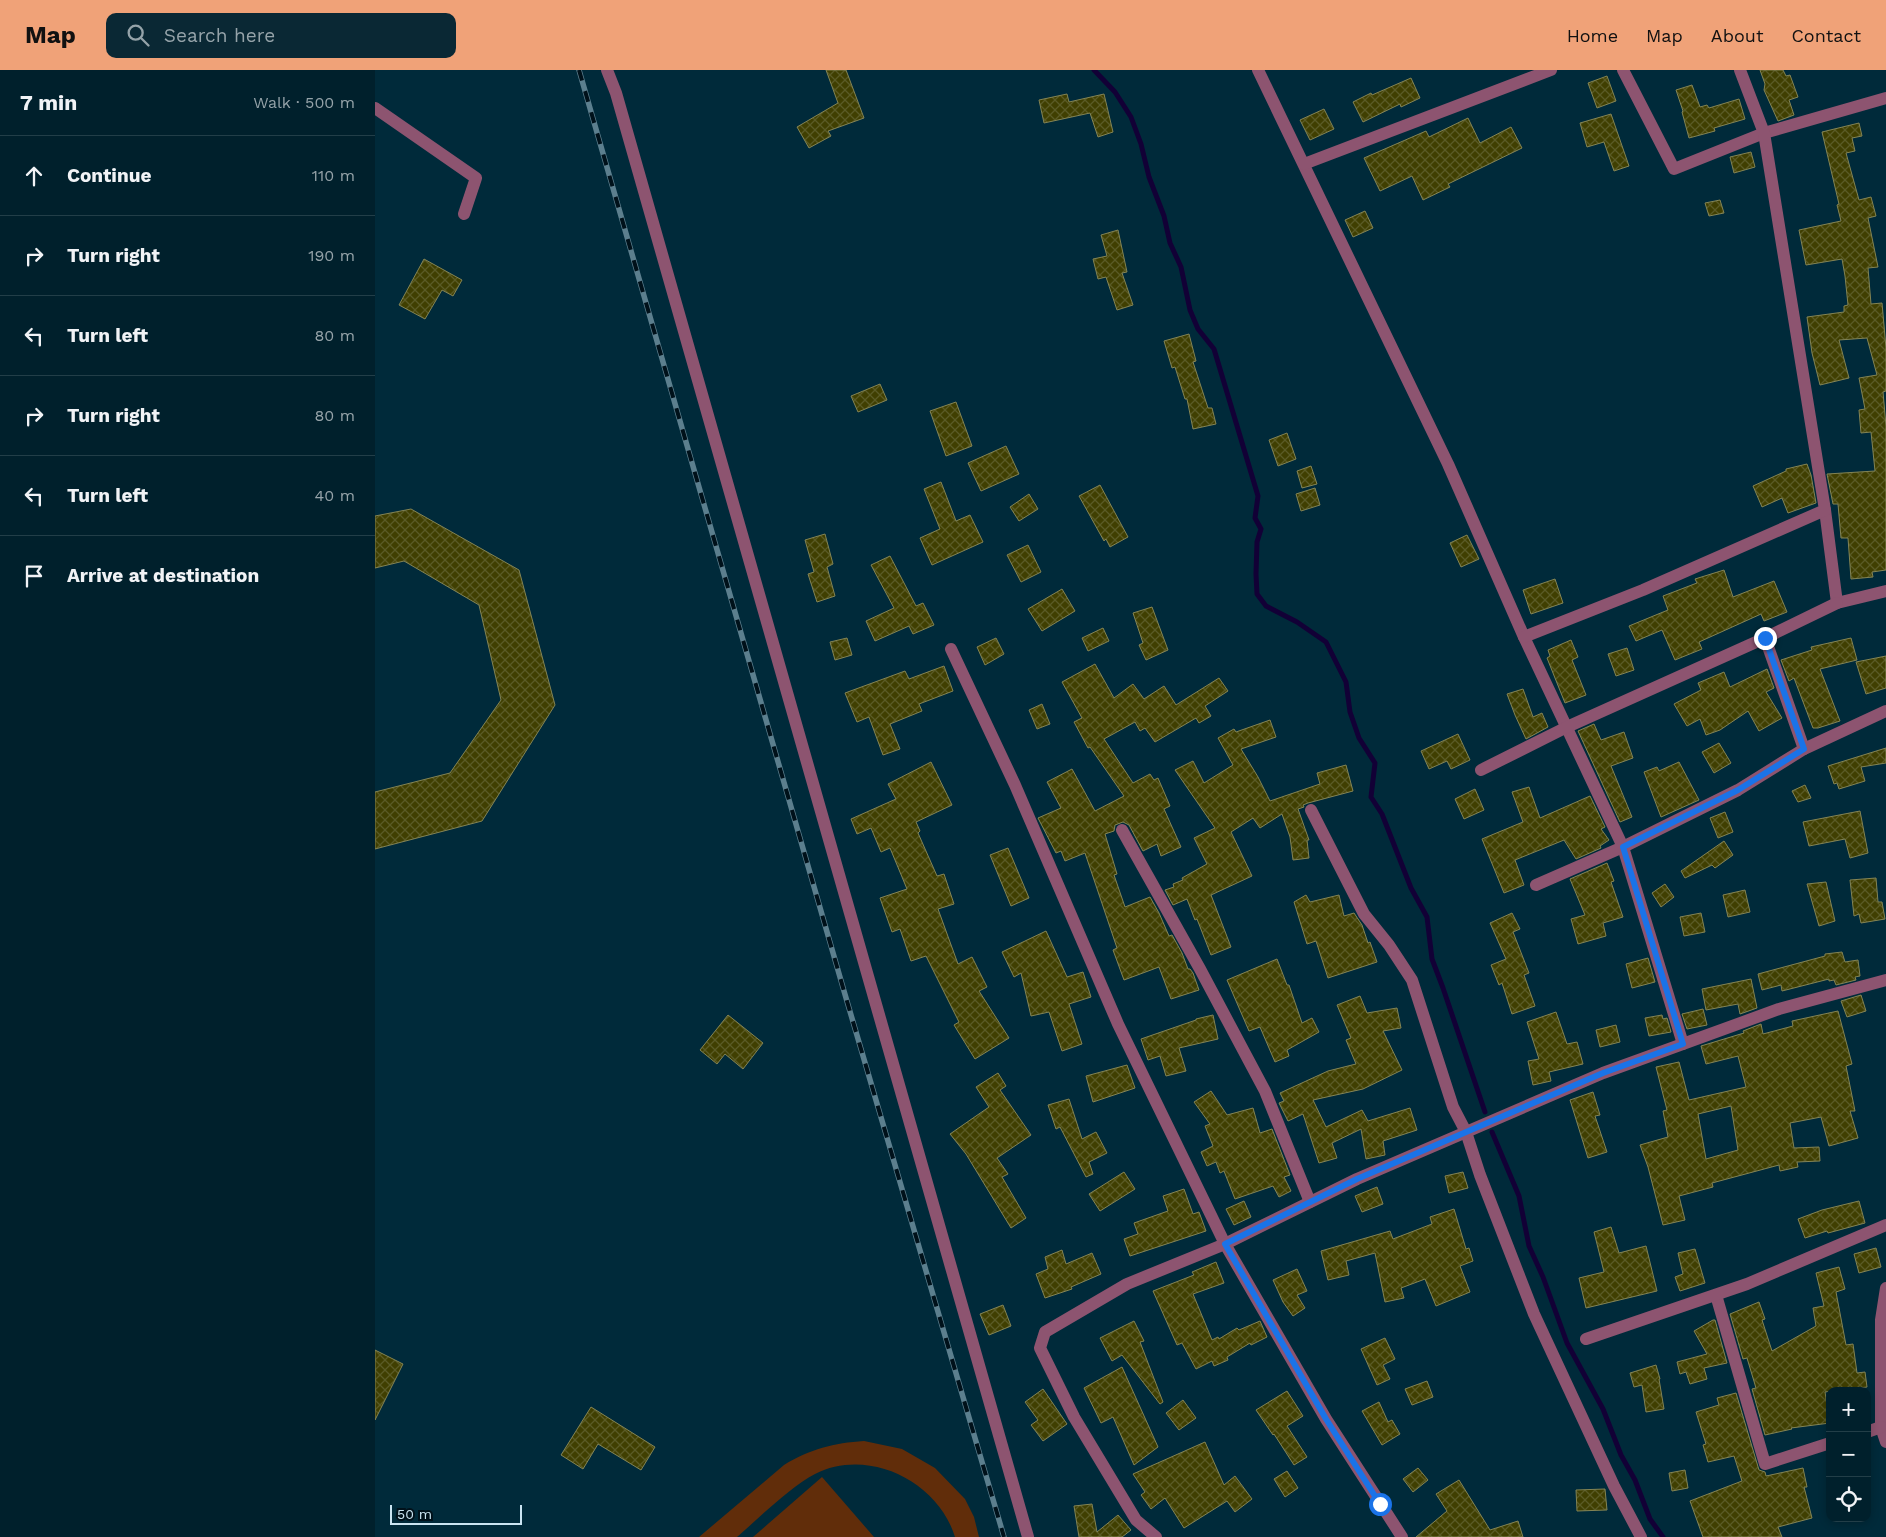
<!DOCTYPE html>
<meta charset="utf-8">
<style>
:root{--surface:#00202c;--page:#0a2834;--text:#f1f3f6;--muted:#95a3a9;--line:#223e48;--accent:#f0a278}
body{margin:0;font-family:"Work Sans",sans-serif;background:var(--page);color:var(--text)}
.controls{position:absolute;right:15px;bottom:15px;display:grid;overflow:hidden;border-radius:10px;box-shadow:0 2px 8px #0003}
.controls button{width:45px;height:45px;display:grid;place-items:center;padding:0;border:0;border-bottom:1px solid var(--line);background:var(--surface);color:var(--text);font:25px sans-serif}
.scale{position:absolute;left:15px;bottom:12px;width:132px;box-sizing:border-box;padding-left:5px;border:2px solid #cae4f1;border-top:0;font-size:14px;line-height:18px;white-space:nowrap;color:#cae4f1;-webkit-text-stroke:4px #00111a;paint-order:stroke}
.stop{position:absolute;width:15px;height:15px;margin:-11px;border:4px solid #1a73e8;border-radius:50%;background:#fff}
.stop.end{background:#1a73e8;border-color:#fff;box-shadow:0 1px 5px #0008}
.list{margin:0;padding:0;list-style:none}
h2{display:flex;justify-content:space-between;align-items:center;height:65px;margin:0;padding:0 20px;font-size:21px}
h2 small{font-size:16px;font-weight:400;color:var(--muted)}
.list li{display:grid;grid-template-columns:32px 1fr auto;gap:15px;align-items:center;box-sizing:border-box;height:80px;padding:0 20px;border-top:1px solid var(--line)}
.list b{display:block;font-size:19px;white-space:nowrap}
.list em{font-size:16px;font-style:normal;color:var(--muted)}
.icon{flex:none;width:28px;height:28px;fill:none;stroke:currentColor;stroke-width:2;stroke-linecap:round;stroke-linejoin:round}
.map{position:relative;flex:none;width:1511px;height:1467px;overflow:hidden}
header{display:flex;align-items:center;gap:30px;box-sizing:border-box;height:70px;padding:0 25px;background:var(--accent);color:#111}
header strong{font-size:24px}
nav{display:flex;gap:28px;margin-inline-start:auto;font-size:18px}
.search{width:350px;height:45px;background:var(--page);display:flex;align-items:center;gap:12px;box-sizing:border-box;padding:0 18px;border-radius:10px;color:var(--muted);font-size:19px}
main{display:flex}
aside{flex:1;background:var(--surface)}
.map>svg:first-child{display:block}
</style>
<header>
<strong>Map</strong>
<div class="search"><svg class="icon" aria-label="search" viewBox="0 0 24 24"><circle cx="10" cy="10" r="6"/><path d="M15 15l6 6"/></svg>Search here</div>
<nav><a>Home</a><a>Map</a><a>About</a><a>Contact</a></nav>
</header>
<main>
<aside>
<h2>7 min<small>Walk · 500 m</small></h2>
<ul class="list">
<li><svg class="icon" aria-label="ahead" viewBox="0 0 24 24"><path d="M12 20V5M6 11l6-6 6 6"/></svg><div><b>Continue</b></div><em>110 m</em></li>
<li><svg class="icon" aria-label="right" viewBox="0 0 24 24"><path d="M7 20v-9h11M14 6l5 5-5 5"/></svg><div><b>Turn right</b></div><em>190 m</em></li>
<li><svg class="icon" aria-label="left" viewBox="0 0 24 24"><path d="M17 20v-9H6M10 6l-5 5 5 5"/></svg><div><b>Turn left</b></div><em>80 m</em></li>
<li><svg class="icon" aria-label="right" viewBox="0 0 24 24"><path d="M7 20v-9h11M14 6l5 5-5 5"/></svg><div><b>Turn right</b></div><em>80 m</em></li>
<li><svg class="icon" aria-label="left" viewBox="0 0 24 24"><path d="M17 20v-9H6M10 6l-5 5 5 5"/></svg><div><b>Turn left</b></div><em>40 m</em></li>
<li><svg class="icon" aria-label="arrive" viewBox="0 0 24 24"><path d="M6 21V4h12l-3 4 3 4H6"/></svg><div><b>Arrive at destination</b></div></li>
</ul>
</aside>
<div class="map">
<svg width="1511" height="1467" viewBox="0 0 1511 1467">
<defs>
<pattern id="building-cross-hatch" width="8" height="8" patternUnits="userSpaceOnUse" patternTransform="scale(1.25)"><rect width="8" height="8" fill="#403f01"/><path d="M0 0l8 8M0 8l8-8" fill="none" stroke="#5a5b26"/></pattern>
</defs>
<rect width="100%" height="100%" fill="#002a3a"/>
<g fill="#612d0a">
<path d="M489,1371l38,8 33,19 30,31 9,18 5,20h-24c-17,-56 -87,-90 -140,-63 -25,13 -56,44 -78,63h-38l85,-72c26,-16 50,-22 80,-24z"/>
<path d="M447,1407l52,60h-121z"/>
</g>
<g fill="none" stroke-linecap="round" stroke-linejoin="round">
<g stroke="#120036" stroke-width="5">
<path d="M719,0l21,22 16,25 10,27 8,33 15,39 6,27 11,24 9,43 8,19 16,20 44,147 -3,22 6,11 -4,13 -1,32 1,20 9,12 31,16 29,20 20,40 4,30 9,26 16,25 -4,34 11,17 29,74 16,29 5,42 11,29 42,124"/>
<path d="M1117,1062l27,64 10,50 14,31 24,66 36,66 18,46 14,25 15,39 13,18"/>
</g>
</g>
<g fill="url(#building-cross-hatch)" stroke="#838455" fill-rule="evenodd">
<path d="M451,0h20l18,48 -36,13 3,5 -22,12 -12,-21 41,-24z"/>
<path d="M1385,0h23l3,6 4,-1 8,22 -9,3 5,15 -16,6 -14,-31 1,-6z"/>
<path d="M1232,6l9,25 -19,7 -9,-25z"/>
<path d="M1036,8l9,20 -19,9 -1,-3 -37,18 -10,-20 18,-9 1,2z"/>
<path d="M1317,15l8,22 7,-2 2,3 30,-9 6,20 -31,9 1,3 -26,7 -7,-26 1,-1 -7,-21z"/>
<path d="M692,24l2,8 35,-8 9,38 -15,5 -8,-24 -46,10 -5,-23z"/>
<path d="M949,39l10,20 -24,11 -10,-20z"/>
<path d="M1236,44l18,52 -15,5 -10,-29 -17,5 -7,-24z"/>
<path d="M1093,48l12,25 31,-16 11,21 -74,36 2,3 -27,13 -11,-24 -32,15 -16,-33 62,-27 3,6z"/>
<path d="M1484,53l3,13 -10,2 3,13 -9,2 13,47 12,-3 5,19 -8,2 10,49 -10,1 3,36 11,-1 4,45v43l-3,1 3,34v144l-14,2 1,5 -22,2 -3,-41h-7l-3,-34h-5l-6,-30 48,-3 -4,-39 -10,1 -2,-23 6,-1 -6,-31 18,-3 -10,-37 -28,2 10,38 -29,7 -8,-32 -5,-36 37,-5v-6l4,-1 -3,-29 -3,-17 -36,6 -7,-35 42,-9 -4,-16 2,-1 -17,-72z"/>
<path d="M1376,82l4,15 -21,6 -4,-16z"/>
<path d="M1345,130l4,13 -15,3 -4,-13z"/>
<path d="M990,141l8,17 -20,9 -8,-17z"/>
<path d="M743,160l9,42 -5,1 11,32 -16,5 -11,-33 -8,2 -5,-20 14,-3 -6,-21z"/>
<path d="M49,189l38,21 -9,16 -11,-6 -17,29 -26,-14z"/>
<path d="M814,264l7,27 -3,1 15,46h4l4,16 -23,5 -6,-30h-2l-10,-32 -3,1 -8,-27z"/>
<path d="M505,314l7,16 -29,12 -7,-16z"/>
<path d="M581,332l16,44 -26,10 -16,-45z"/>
<path d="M912,363l9,26 -18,7 -9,-26z"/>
<path d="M631,376l13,28 -38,17 -13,-28z"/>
<path d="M1432,394l4,11 5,28 -28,10 -6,-15 -20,9 -9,-21 33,-15v-2z"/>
<path d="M936,396l6,18 -15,4 -5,-17z"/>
<path d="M566,412l15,39 14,-6 13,27 -51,23 -12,-27 20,-9 -16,-40z"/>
<path d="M725,415l28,52 -18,10 -4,-8 -2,2 -25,-45z"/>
<path d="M940,418l5,17 -19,6 -5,-17z"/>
<path d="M654,424l9,15 -19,12 -9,-14z"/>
<path d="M36,439l108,61 36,135 -73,116 -107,28v-57l75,-19 51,-73 -22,-95 -75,-44 -29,7v-52z"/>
<path d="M450,464l8,30 -6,3 8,29 -18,6 -9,-28 6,-2 -9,-32z"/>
<path d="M1092,465l12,24 -18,8 -11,-24z"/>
<path d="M653,475l13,27 -20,10 -14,-27z"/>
<path d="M515,486l26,50 7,-3 11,22 -21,9 -4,-8 -34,15 -9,-20 28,-13 -23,-43z"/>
<path d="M1349,500l9,27 41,-16 13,31 -23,9 -3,-7 -62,28 3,7 -27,11 -13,-30 -26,11 -7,-15 39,-16 -5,-14 34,-13 -2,-4z"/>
<path d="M1180,509l8,24 -32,11 -8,-24z"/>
<path d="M687,519l13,22 -33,20 -14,-22z"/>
<path d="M777,537l16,43 -22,10 -7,-15 4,-2 -10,-30z"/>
<path d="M728,558l6,13 -21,10 -6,-13z"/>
<path d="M472,568l5,17 -17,5 -5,-18z"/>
<path d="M621,568l8,16 -19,11 -8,-18z"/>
<path d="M1476,568l6,22 -37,9 20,52 -22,7h-5l-19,-50 -5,3 -8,-21 31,-10 -1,-3z"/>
<path d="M1196,570l7,17 -6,3 14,35 -21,8 -18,-45 3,-2 -2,-6z"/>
<path d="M1252,578l7,22 -18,6 -8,-22z"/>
<path d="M1511,586v32l-20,6 -10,-32z"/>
<path d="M720,594l19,34 19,-14 11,15 20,-13 12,19 43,-27 9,13 -23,15 6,10 -12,7 -3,-5 -41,24 -10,-14 -5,3 -5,-9 -31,17 29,44 17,-9 4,6 4,-2 12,28 -6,3 17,38 -20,9 -4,-12 -14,7 -14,-26 -6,-3 -8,3 -1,6 -9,3 12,40 -3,1 11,32 25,-10 9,16 10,23 3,-1 10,18 6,16h2l3,4 6,17 -28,9 -12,-32 -35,13 -11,-30 4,-2 -32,-95 -20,8 -4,-10 -5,2 -18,-35 23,-10 -14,-26 25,-13 23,42 29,-15 -34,-49 -2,1 -14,-26 8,-4 -20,-36z"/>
<path d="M569,596l9,25 -34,13 3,7 -32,13 10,25 -17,6 -14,-38 -12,5 -12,-29 60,-22 4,8z"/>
<path d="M1392,599l7,19 -8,4 16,26 -23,13 -11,-20 -28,19 -14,5 -6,-16 -13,7 -13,-22 27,-14 -3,-7 26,-11 6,15z"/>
<path d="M1148,619l10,28 9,-4 6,14 -22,12 -11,-24 -8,-21z"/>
<path d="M667,634l8,20 -13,5 -8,-19z"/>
<path d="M895,650l6,17 -35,12 17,28 12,24 50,-17 -3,-11 29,-8 7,26 -45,12 -5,2 1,2 -6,2 11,31h-2l2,18 -16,2 -3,-23 -8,-23 -22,14 -7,-10 -22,14 21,44 -41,19 20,52 -20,8 -14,-36 -2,1 -8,-21 -14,6 -8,-15 9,-3 -1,-3 10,-4 -1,-2 25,-14 -13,-26 21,-10 -40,-58 18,-9 11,22 29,-18 -15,-27 16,-9 2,3z"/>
<path d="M1219,654l7,16 23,-8 9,26 -22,8 21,51 -12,5 -42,-91z"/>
<path d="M1083,664l12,26 -19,9 -4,-8 -18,8 -8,-18z"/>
<path d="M1344,673l12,20 -17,10 -12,-21z"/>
<path d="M1511,678v15l-25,4 4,14 -26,8 -2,-6 -3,1 -6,-18z"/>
<path d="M556,692l21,43 -36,17 4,9 -2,2 19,43 7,-2 10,30 -16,5 20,55 14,-7 15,30 -8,4 30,47 -34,21 -21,-34 5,-3 -33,-66 -15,5 -11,-32 -8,3 -12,-34 27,-9 -17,-41 -9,4 -10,-24 -14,6 -6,-15 45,-20 -8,-15z"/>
<path d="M1304,692l20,38 -38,17 -17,-45 13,-5 2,4z"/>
<path d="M1430,715l6,13 -13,4 -6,-11z"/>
<path d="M1154,717l11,31 50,-22 15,31 -4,2 8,11 -9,6 1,2 -25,11 -12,-19 -49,20 9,25 -20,8 -22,-54 41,-17 -11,-30z"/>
<path d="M1100,719l9,21 -20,9 -9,-20z"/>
<path d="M1485,741l8,42 -18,5 -5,-19 -36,7 -6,-24z"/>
<path d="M1350,742l8,20 -15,6 -8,-20z"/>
<path d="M1349,771l9,14 -18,13 -3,-3 -27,13 -4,-7z"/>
<path d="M633,778l21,50 -18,8 -21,-51z"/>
<path d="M1232,793l7,18 -3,1 12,35 -20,6 3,13 -28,8 -7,-25 14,-4 -15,-36z"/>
<path d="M1501,808l2,24h4l3,17 -24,4 -2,-9 -5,2 -4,-36z"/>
<path d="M1451,812l9,39 -16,5 -12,-42z"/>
<path d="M1290,814l9,13 -13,10 -9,-14z"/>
<path d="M1370,820l5,22 -22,5 -5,-22z"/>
<path d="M931,825l4,7 29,-7 5,21 10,-3 8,12 6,18 2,-1 7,20 -49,16 -12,-37 -9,3 -13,-42z"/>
<path d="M1137,843l8,16 -7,3 16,41 -5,2 11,31 -23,8 -10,-31 -3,2 -8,-20 15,-6 -16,-36z"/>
<path d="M1326,843l4,19 -21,4 -4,-19z"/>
<path d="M671,861l21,46 16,-5 8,25 -22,7 13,40 -20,7 -13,-39 -18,4 -10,-43 -7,4 -12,-25z"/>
<path d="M1467,882l3,10 13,-2 2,16 -5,1 1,3 -20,5 -2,-5 -5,1v-2l-47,12 -1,-6 -19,5 -4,-16 67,-18v-2z"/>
<path d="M1273,888l7,24 -23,6 -6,-24z"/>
<path d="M902,889l10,26h2l13,38 10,-5 7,14 -32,18 2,6 -14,6 -15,-35 -11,4 -22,-51z"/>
<path d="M1376,909l6,29 -17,6 -2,-10 -32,6 -4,-21z"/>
<path d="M1486,925l5,16 -19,6 -6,-16z"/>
<path d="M985,926l7,17 30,-5 4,20 -18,3 19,39 -39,19 -50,11 13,27 36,-17 6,11 42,-13 7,22 -34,11 2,14 -19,4 -5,-30 -29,14 5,15 -18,5 -16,-49 -15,7 -9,-18 5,-2 -4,-8 48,-22 28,-7 -10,-24 5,-2 -14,-33z"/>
<path d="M1328,939l4,16 -20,4 -5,-15z"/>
<path d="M1463,941l14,53 -6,2 9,45h-5l8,27 -29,8 -8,-29 -31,6 4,25 25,-1 1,14 -23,1 1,5 -18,4 -1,-6 -67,18 1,4 -34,9 6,24 -22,5 -15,-58 -8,-22 28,-8 -5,-26 4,-1 -11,-43 23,-5 10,38 57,-13 -8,-31 -32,8 -5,-18 43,-13 -1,-2 18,-7 2,10 30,-8 -1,-5zM1356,1036l7,44 -32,9 -8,-45z"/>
<path d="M1181,942l11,32 10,-2 6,22 -34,8 2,9 -18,4 -5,-24 11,-2 -12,-37z"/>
<path d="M353,945l35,28 -20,26 -18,-15 -8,10 -17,-14z"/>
<path d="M838,945l5,24 -39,9 7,23 -20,5 -6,-20 -12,4 -7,-21 55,-19v-1z"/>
<path d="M1287,945l1,4 4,-1 4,14 -22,4 -4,-18z"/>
<path d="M1241,955l4,17 -20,5 -4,-17z"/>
<path d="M752,995l8,23 -42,14 -7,-26z"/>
<path d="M623,1003l8,13 -6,4 31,45 -34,23 11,16 -6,3 24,41 -15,10 -45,-74 -16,-20 39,-27 -13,-20z"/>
<path d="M836,1021l16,24 26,-7 7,25 12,-4 18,46 -6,2 7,14 -12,6 -6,-11 -38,13 -11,-28 -4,2 -4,-11 -9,4 -6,-14 12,-6 -8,-20 5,-2 -16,-22z"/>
<path d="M1218,1022l7,23 -5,1 12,36 -19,6 -18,-58z"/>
<path d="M694,1029l13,40 14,-7 11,21 -18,9 4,12 -7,3 -26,-50 -4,2 -8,-24z"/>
<path d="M749,1102l11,17 -35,22 -11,-17z"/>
<path d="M1088,1102l5,16 -19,5 -4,-17z"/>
<path d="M1002,1117l6,17 -21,8 -7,-16z"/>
<path d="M809,1119l9,25 6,-2 7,19 -76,25 -6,-17 14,-5 -4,-11 34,-12 -5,-15z"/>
<path d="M869,1131l7,16 -17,8 -8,-16z"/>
<path d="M1484,1131l6,22 -37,10 -1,-2 -22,7 -7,-19 24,-9z"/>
<path d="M1079,1139l12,40 3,-1 4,13 -13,5 10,26 -34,14 -11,-27 -24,9 3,10 -19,4 -10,-49 -29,8 3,14 -21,5 -7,-29 69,-20 3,8 39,-15 -2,-7z"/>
<path d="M1236,1157l8,26 27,-7 11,45 -71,17 -7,-30 25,-6 -10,-40z"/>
<path d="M1501,1178l5,19 -22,6 -5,-19z"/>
<path d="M1320,1179l10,34 -25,8 -5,-14 8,-3 -5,-21z"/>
<path d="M687,1180l4,14 26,-11 9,21 -30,13 1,2 -27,9 -9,-24 12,-5 -3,-12z"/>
<path d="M841,1192l8,21 -31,11 19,46 6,-3 1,2 18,-11 2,2 21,-9 7,16 -16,8 -1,-2 -23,14 1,3 -14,6 -2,-5 -16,8 -14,-26 -5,2 -24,-54 41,-16 -2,-3z"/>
<path d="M1464,1197l6,22 -9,3 10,53 7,-1 4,29 8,-1 2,15 -42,5 5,31 -39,5 1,1 -27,6 -13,-46 4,-1 -9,-30 -4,1 -13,-45 29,-12 6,17 -3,1 10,31 44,-25 -3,-18 11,-2 -8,-33z"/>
<path d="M922,1199l10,22 -10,4 8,13 -12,8 -10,-14 -10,-22z"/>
<path d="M628,1235l8,21 -22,9 -9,-21z"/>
<path d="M1338,1250h2l12,43 -23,5 3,11 -17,5 -4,-12 -6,2 -3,-12 30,-8 -13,-23z"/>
<path d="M759,1251l10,20 -4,1 23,60 -3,2 -38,-49 -10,6 -12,-23z"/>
<path d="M1010,1268l10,21 -12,6 7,14 -13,6 -16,-36z"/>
<path d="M0,1280l28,14 -28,56z"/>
<path d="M1281,1295l4,14h-1l5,30 -18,3 -4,-27 -8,2 -4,-14z"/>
<path d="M747,1297l36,80 -24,18 -21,-48 -12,6 -17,-35z"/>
<path d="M1052,1311l6,16 -21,8 -7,-16z"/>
<path d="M668,1319l24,35 -24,17 -12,-16 7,-5 -13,-18z"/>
<path d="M912,1321l16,25 -16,10 20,31 -13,8 -20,-31 -1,1 -17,-25z"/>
<path d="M1361,1323l23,77 6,2 1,4 37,-8 4,19h-3l8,31 -34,9 4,10h-79l-13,-36 52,-20 -8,-25 -26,6 -5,-17 3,-1 -10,-32 23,-7 -2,-7z"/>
<path d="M808,1330l13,18 -17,12 -13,-17z"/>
<path d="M1004,1332l9,20 4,-2 8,14 -18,11 -20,-34z"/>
<path d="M216,1337l64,40 -14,23 -43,-26 -15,25 -22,-14z"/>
<path d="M830,1372l19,43 11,-9 17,23 -17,13 -8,-11 -43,27 -19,-30 -14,11 -10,-14 4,-3 -12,-18z"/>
<path d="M1043,1398l10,12 -15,12 -10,-13z"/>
<path d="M1310,1400l3,18 -16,3 -3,-18z"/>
<path d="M912,1401l11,17 -13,9 -11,-18z"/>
<path d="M1084,1410l31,50 28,-9 5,16h-107l31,-26 -11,-17z"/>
<path d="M1230,1419l2,21 -30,1 -1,-21z"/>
<path d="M717,1434l5,28 21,-17 13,15 -9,7h-43l-5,-31z"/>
</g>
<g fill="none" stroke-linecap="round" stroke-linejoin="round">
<g stroke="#8d5470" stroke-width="12">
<path d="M232,0l9,23 412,1444"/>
<path d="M883,0l190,394 76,173 99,210 60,197"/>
<path d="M1248,0l51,99 90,-36 122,-35"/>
<path d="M0,38l101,70 -12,36"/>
<path d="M929,94l247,-94"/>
<path d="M1450,440l12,93 49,-12"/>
<path d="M1462,533l-72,35 39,111 82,-38"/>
<path d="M1149,567l119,-47 182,-80 -61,-377 -24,-63"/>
<path d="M576,579l64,136 103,239 107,220 101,175 76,118"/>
<path d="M1106,700l86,-43 198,-89"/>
<path d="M936,740l53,104 25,31 23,35 41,127 13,25 14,43 54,139 80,172 27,51"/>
<path d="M747,760l78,139 65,122 45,111"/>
<path d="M1161,815l87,-38 115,-57 66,-41"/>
<path d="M1511,1218l-5,32v107l5,15"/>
<path d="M1341,1225l49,169 65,-21"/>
<path d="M1211,1269l161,-55 139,-59"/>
<path d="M1492,1362l14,-5"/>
<path d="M781,1467l-20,-17 -62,-103 -34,-69 5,-16 82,-48 98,-40 132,-65 246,-106 176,-64 107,-29"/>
</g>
<defs>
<path id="rail" d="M204,0l265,921 160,546"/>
</defs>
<use href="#rail" stroke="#5c7f8e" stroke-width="5.5"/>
<use href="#rail" stroke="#00111a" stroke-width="4" stroke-dasharray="11" stroke-linecap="butt"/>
</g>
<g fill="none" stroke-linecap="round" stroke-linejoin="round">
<path stroke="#1a73e8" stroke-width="6" d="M1005,1434l-54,-85 -101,-175 132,-65 246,-106 80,-29 -60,-197 115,-57 66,-41 -39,-111"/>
</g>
</svg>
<div class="controls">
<button>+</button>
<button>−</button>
<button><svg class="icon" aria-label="locate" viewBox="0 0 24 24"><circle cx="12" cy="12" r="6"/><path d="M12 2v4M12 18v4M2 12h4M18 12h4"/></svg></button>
</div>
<div class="scale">50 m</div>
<div class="stop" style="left:1005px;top:1434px"></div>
<div class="stop end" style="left:1390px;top:568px"></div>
</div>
</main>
